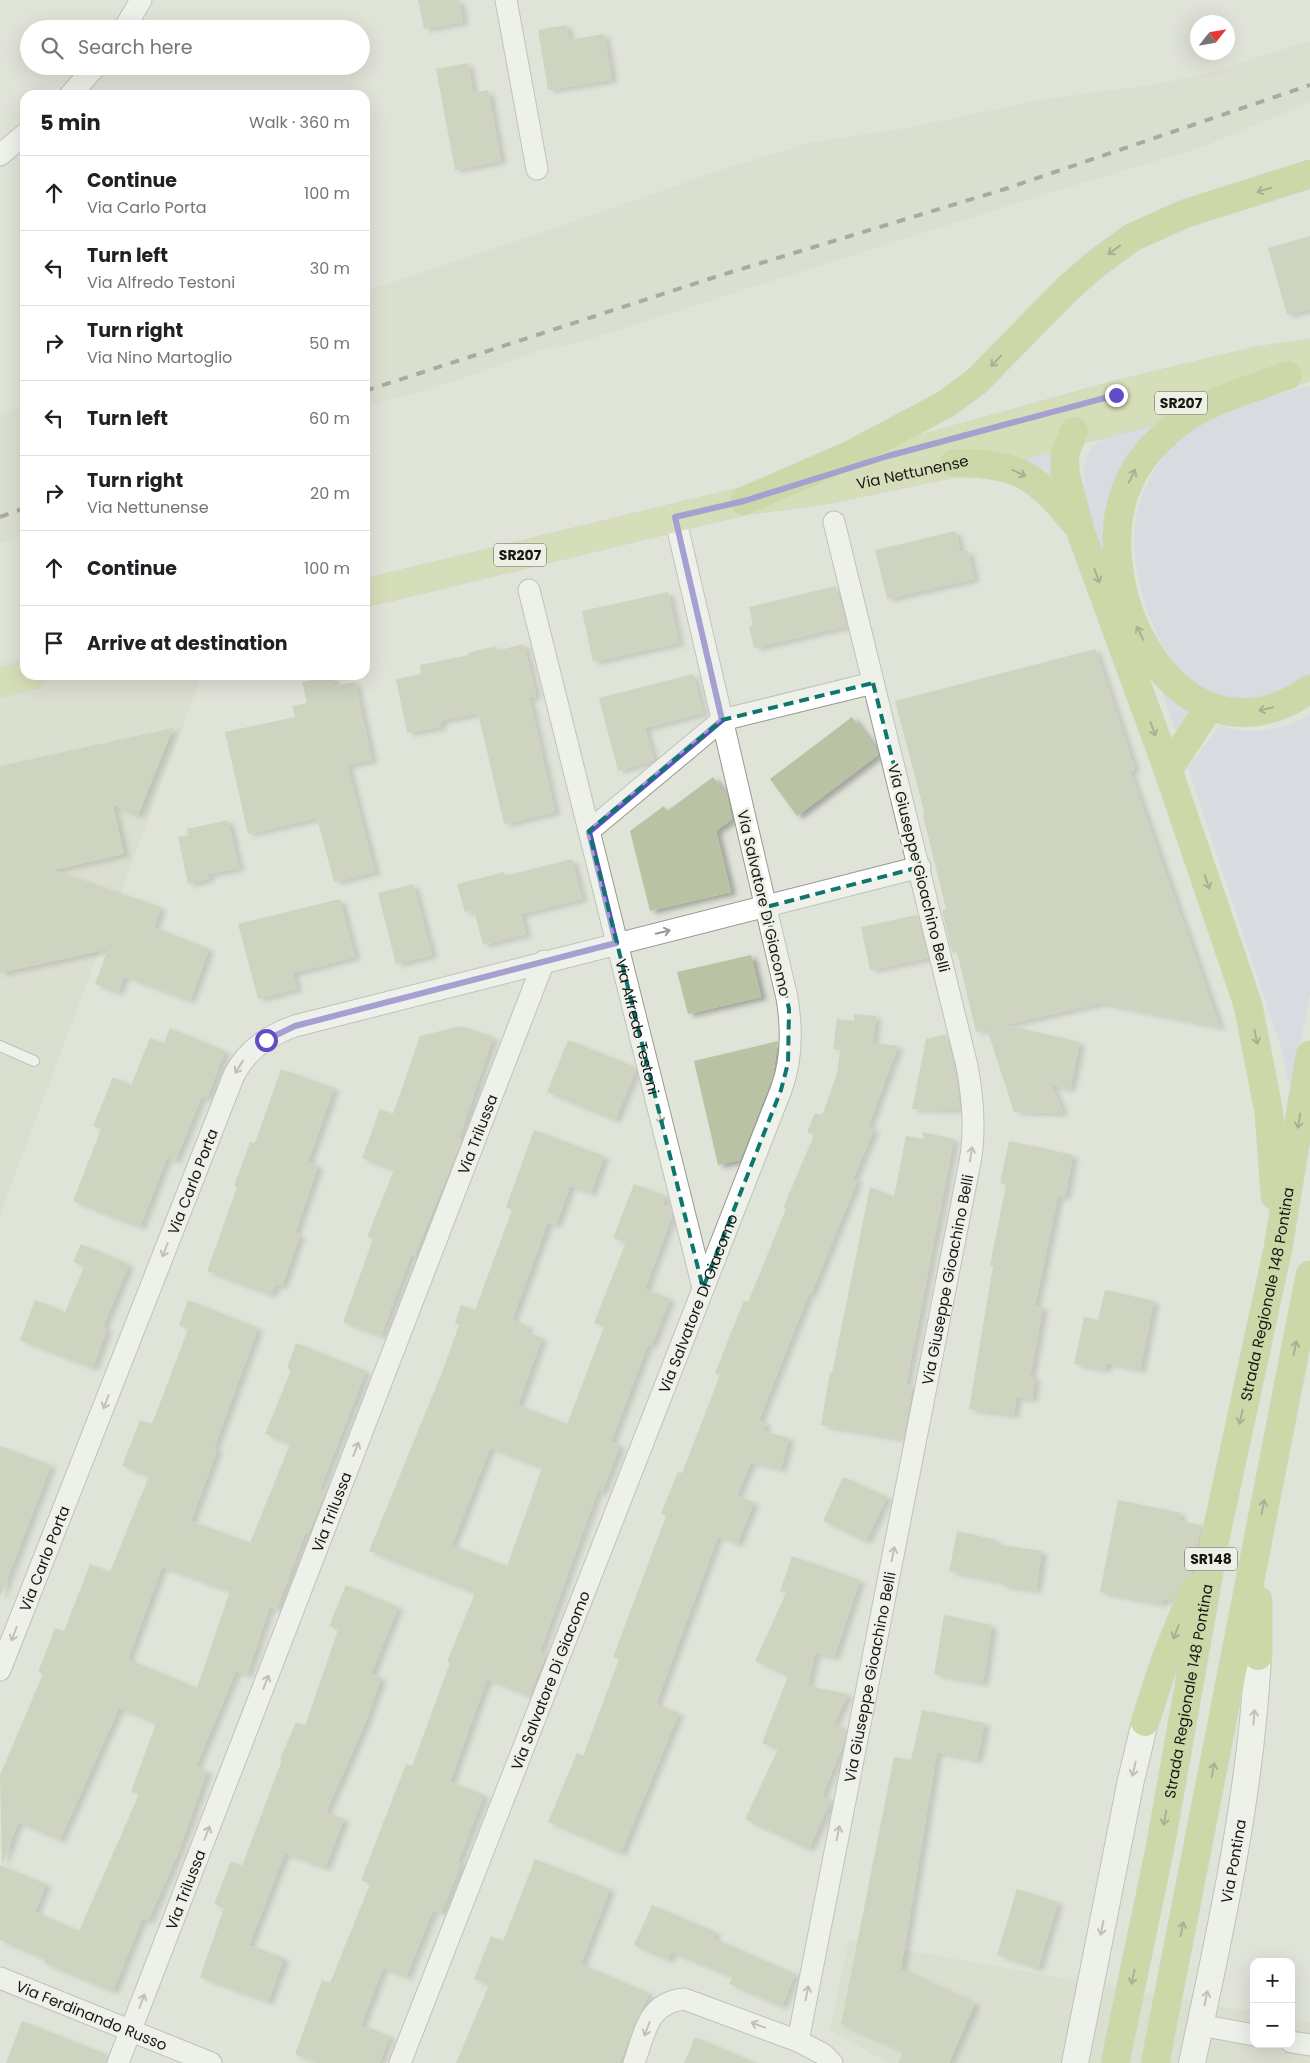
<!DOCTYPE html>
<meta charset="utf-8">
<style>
:root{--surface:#fff;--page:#f6f6f6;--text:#202124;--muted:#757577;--line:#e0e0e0}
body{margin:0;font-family:Poppins,sans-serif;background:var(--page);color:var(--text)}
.controls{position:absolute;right:15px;bottom:15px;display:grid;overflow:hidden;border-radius:10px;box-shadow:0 5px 20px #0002}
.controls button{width:45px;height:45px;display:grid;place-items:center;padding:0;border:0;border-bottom:1px solid var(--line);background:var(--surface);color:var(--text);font:25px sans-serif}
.compass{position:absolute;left:1190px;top:15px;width:45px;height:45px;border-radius:50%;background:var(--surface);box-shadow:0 5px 20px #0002;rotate:59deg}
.stop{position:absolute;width:15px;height:15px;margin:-11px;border:4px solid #5f4ec7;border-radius:50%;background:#fff}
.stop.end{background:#5f4ec7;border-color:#fff;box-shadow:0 1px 5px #0008}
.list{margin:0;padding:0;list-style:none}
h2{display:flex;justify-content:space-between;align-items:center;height:65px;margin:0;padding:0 20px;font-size:21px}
h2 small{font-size:16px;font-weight:400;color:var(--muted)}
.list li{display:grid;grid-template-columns:32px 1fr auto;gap:15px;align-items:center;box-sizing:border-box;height:75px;padding:0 20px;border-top:1px solid var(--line)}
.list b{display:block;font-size:19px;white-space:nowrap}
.list p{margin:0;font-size:16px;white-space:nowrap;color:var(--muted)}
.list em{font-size:16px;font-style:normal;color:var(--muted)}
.icon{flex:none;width:28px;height:28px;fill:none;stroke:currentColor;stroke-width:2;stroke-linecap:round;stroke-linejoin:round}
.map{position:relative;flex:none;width:1310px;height:2063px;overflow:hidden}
.search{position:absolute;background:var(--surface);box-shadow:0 5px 20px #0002;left:20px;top:20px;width:350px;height:55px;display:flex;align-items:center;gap:12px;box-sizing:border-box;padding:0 18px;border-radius:28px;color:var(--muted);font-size:19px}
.panel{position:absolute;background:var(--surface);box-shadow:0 5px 20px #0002;left:20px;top:90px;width:350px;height:590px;border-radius:15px}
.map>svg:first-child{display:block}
</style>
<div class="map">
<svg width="1310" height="2063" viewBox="0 0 1310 2063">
<defs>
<filter id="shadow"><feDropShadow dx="5.5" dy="3" stdDeviation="2.5" flood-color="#0004"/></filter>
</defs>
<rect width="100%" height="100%" fill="#e0e3d8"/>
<g fill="#d4d9c6">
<path d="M1310,41v61l-108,45 -182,55 -443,141 -37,7 -87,32 -88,25v-116l193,-64 163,-57 88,-27 98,-15 133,-28 118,-16 53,-12z"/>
<path d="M25,405v129l-25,9v-128z"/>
<path d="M25,656v19h177l-202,540v-553z"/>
<path d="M849,1940l405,72v32h37v-25l19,3v41h-422l-58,-33z"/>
</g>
<g fill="#d0d1eb">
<path d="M1310,386v295c-8,5 -17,12 -26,15 -9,3 -21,1 -30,2 -9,0 -22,3 -31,1 -65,-18 -102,-135 -84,-194 7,-24 21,-47 39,-65 34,-33 87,-41 132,-54z"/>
<path d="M1167,421l-47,57 -12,27 -4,52c-8,-30 -39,-96 -3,-117 19,-11 45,-13 66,-19z"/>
<path d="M1058,447v35l-14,-13 -26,-11z"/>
<path d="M1160,686l33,28 -14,28z"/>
<path d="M1310,715v277l-19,101 -9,-42 -94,-284 32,-41c36,9 57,6 90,-11z"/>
</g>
<g fill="#b9c2a2" fill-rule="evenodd" filter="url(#shadow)">
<path d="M418,0h41l4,22 -39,7z"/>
<path d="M567,25l2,15 35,-6 8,46 -64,10 -10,-60z"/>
<path d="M468,63l5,30 15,-3 13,71 -46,9 -19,-101z"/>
<path d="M1310,236v73l-23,6 -19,-67z"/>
<path d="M956,531l4,21 8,-1 6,28 -87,20 -12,-49z"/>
<path d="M836,586l11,40 -93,22 -5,-22 4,-1 -4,-18z"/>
<path d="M668,592l11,51 -86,19 -11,-51z"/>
<path d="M524,644l12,52 -7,1 26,115 -51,12 -26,-111 -38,8 1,6 -34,6 -11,-54 25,-5 -1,-9 49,-10 -1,-2 27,-7 1,5z"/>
<path d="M1095,649l40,121 -5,2 90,255 -119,-24 -96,22 75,17 -10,47 -18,-4 11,28 -49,-1 -27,-83 -11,3 -19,-80 -5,1 -10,-43 4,-1 -24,-98 3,4 -30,-114z"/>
<path d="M693,674l10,39 -58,15 9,32 -36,11 -19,-73z"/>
<path d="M332,676l2,10 21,-4 17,78 -25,5 28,107 -41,10 -17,-64 -69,16 -23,-102 70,-15 -3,-11 15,-3 -5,-21z"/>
<path d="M852,717l25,33 1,5 -81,61 -27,-37z"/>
<path d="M173,728l-35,87 -25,-10 11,49 -71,16 108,37 -7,20 55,22 -19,52 -66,-25 -6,17 -23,-9 13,-35 -108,24v-207z"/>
<path d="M713,777l14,19 5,23 -16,12 15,61 -81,19 -20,-80 34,-25 3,5z"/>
<path d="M228,820l11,48 -31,6 1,5 -21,5 -10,-47 10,-2 -1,-6z"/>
<path d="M572,859l10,40 -61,15 5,20 -43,11 -9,-35 -9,2 -8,-28 47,-12v4z"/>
<path d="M413,884l19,71 -36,9 -18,-71z"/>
<path d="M340,899l15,58 -62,16 4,16 -39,10 -20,-75z"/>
<path d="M917,915l11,43 -58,12 -9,-43z"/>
<path d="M751,955l10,42 -73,17 -11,-42z"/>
<path d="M854,1014l22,2 -3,27 25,3 -30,81 6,2 -21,50 4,2 -46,113 -2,-1 -50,127 7,3 -3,8 26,7 -8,31 -30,-7 -14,34 17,6 -17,42 -19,-8 -62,168 23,9 -58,140 -73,-31 29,-69 6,3 36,-97 -6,-2 53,-141 -5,-3 17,-41 4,1 38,-98 -5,-2 29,-73 4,2 38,-93 -3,-1 31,-73 -7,-3 8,-19 7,2 15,-41 3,-24 -7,-1 4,-30 17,2z"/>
<path d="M461,1026l32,11 -34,102 3,1 -48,116 -3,-1 -30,81 -38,-14 30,-83 -6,-2 27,-67 -32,-12 18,-49 13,5 27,-78z"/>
<path d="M170,1028l55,23 -18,47 -5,-2 -27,65 -8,-4 -27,70 -67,-26 28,-72 -8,-3 20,-49 18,8 19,-47 14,5z"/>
<path d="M946,1034l9,35 5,39 -9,2 -39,-1 14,-70z"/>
<path d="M568,1040l67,27 1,3 -21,50 -68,-28z"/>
<path d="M778,1041l-5,35 -33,84 -22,5 -24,-104z"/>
<path d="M281,1069l53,19 -26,74 10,4 -23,67 5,2 -18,51 -6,-2 -5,11 -64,-24 30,-84 -3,-1 16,-44 5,1z"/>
<path d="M534,1130l70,26 -13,37 -21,-7 -14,39 -8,-3 -36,98 16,6 -2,6 16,6 -24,67 49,19 37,-97 -10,-4 32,-81 -13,-4 21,-54 32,12 -3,9 7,2 2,9 -27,73 25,10 -19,47 -3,-2 -37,98 9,3 -18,47 -4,-2 -35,97 -23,65 6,3 -17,41 -42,-17 -37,103 34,13 -26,67 3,2 -20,49 -8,-3 -27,67 -23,-9 -22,57 29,11 -11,27h-61l-23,-9 27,-74 8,3 40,-99 -9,-4 45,-116 6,2 38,-103 -3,-1 28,-69 -106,-42 73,-179 17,-47 -4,-2 6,-18 14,5 37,-100 -6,-3zM490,1448l52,20 -35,98 -55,-21z"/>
<path d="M922,1132l32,7 -48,246 7,1 -10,53 -82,-14 9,-53 2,1 38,-186 24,10 12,-61 18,3z"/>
<path d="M1009,1141l64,14 -8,42 -7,-1 -23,110 8,1 -13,70h5l-3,22 -16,-2 -2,18 -45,-6 24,-143 -3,-1 16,-80 -6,-2z"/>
<path d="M81,1244l48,20 -26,63 4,2 -14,39 -73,-28 15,-40 30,12 19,-45 -11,-5z"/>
<path d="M1105,1290l49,11 -14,69 -33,-7 -2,7 -31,-6 10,-47 14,3z"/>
<path d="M188,1300l70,28 -44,120 3,2 -26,71 59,22 40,-99 -25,-10 26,-64 -4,-2 9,-25 70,28 -46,118 6,2 -18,43 -3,-1 -28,76 -7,-3 -23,69 -11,-4 -40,95 11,5 -29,82 -30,68 -6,-2 -29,72 -69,-28 1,-4 -45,-19v-75l46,19 -11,28 44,19 60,-137 -8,-2 25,-69 -37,-15 -59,132 -42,-18 -16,43 -2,-90 43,-101 -5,-2 17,-44 9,3 26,-67 20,8 39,-96 -27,-10 18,-46 12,4 36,-95 -9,-4zM162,1567l68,24 -33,97 -69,-29z"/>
<path d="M0,1446l51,19 -50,130h-1z"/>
<path d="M843,1477l44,20 -21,44 -43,-20z"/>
<path d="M1118,1500l63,13 -2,8 22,4 -10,49 -7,3 -4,6 -8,18 -9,-2 -1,5 -62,-12z"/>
<path d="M957,1531l39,9 -1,4 47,7 -6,39 -34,-5v-3l-53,-11z"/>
<path d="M792,1556l68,24 -26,77 -19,-4 -7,33 40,8 -14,30 12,5 -2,13 -22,54 9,4 -22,49 -64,-30 33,-70 -16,-6 26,-67 -33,-15 31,-68 -6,-2z"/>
<path d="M346,1585l52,22 -27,67 10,4 -17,48 -38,86 18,7 -19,49 -40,-15 -36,92 35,13 -16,44 -68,-25 24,-69 -10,-4 17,-43 11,5 40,-106 -2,-1 16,-37 9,4 33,-96 -9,-4z"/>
<path d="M944,1615l48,10 -9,58 -49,-9z"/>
<path d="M922,1710l63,13 -8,37 -40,-8 -36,217 74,34 -26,60h-51l6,-12 -63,-27 53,-267 17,3z"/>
<path d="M535,1859l75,30 -29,75 68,29 -30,70h-163l33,-78 -15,-6 17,-43 12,5z"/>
<path d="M1017,1889l41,13 -20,66 -41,-13z"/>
<path d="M652,1905l63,27 -2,6 82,36 -13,32 -53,-22 3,-7 -60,-25 -4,8 -34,-15z"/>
<path d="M22,2021l86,34 -2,8h-100z"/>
<path d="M695,2037l61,26h-72z"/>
</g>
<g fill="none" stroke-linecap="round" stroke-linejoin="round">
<defs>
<path id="service" d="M0,1046l34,15"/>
<g id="minor">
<path d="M506,0l31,169"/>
<path d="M124,29l17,-29"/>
<path d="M70,95l26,-29"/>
<path d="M0,155l25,-21"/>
<path id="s1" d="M529,590l174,698"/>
<path d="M589,831l133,-111 151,-37"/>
<path id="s2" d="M0,1670l234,-595c12,-24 35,-40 61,-49l625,-159"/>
<path id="s3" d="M0,1978l211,85"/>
<path d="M1200,2025l54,10"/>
<path id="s4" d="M798,2041l172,-879c6,-33 3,-64 -3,-96l-133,-544"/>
<path d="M1291,2042l19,3"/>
<path id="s5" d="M118,2063l426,-1102"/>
<path id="s6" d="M400,2063l381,-973c11,-29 11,-62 6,-92l-112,-481"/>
<path d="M634,2063c11,-30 13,-60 50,-64l114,42 25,13 9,9"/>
</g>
<g id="tertiary">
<path d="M1075,2063l56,-283 14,-58"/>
<path id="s7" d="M1192,2063c29,-134 59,-270 66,-407"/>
</g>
<g id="primary">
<path d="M1266,381l44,-15"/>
<path d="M846,470l270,-75 140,-34 54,-8"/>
<path id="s8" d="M365,593l379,-92 81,-11 129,-27 266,-70"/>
<path d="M0,683l33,-8"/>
</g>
<g id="trunk">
<path d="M1288,375c-36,14 -84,26 -113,51 -17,14 -35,32 -44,52 -52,103 47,303 179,211"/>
<path d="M1074,431l-9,21v20l15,58 88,240 80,235 21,108 6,83"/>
<path d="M954,463c62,-1 82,12 120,59"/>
<path d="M744,501l106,-46 96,-51 31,-23 88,-90 27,-24 39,-29 53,-24 126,-40"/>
<path d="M1168,770l41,-63"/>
<path d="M1258,1600v56"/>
<path d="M1145,1722l20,-61 29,-72"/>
<path id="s9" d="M1115,2063l45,-215 55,-309 63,-291 32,-193"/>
<path d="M1155,2063l155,-788"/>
</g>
</defs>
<use href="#service" stroke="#979a8f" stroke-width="12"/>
<use href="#minor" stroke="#979a8f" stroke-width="23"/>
<use href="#tertiary" stroke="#979a8f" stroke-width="28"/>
<use href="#primary" stroke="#c3c3c2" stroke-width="29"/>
<use href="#trunk" stroke="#c3c3c2" stroke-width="29"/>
<use href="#service" stroke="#fff" stroke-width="10"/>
<use href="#minor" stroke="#fff" stroke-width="21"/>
<use href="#tertiary" stroke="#fff" stroke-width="26"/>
<use href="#primary" stroke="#c9d792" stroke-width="28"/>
<use href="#trunk" stroke="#b7ca6e" stroke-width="28"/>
<g stroke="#656760" stroke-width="4" stroke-dasharray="9 9" stroke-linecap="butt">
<path d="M365,391l350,-114 290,-88 305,-104"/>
<path d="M0,517l25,-9"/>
</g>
</g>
<defs><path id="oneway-shaft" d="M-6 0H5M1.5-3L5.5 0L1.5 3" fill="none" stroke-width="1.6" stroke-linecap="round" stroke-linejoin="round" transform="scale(1.25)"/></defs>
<g stroke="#677141">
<use href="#oneway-shaft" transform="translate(1264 190) rotate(163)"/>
<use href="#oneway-shaft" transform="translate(1114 250) rotate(144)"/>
<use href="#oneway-shaft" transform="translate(996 361) rotate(134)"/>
<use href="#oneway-shaft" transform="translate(1019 473) rotate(25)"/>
<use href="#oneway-shaft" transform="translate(1132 476) rotate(-63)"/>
<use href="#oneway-shaft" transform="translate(1097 576) rotate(70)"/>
<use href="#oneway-shaft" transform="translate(1140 633) rotate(-115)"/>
<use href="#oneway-shaft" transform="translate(1266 709) rotate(166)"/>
<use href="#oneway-shaft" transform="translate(1153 729) rotate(70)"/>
<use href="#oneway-shaft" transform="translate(1207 882) rotate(71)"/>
<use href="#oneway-shaft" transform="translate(1256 1037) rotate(78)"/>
<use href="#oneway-shaft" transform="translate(1299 1121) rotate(99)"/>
<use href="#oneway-shaft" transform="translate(1295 1348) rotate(-79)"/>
<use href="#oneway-shaft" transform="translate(1241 1417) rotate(102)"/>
<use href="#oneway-shaft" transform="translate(1263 1507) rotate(-79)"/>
<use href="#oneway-shaft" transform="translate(1176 1632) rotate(112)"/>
<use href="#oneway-shaft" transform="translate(1213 1770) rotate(-79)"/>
<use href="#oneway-shaft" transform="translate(1165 1818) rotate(100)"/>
<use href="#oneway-shaft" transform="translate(1182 1929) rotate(-79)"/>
<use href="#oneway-shaft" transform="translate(1133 1977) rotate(102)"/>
</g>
<g stroke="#979795">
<use href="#oneway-shaft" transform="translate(663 932) rotate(-14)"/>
<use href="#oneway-shaft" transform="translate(239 1067) rotate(122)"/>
<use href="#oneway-shaft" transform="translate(660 1117) rotate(76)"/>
<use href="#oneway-shaft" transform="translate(971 1154) rotate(-82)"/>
<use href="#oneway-shaft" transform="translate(165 1250) rotate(111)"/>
<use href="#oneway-shaft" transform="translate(106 1402) rotate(111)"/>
<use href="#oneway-shaft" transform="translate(356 1449) rotate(-69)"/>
<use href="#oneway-shaft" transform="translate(893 1554) rotate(-79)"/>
<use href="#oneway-shaft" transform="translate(14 1634) rotate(111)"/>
<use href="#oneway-shaft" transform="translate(266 1682) rotate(-69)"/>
<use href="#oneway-shaft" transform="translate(1254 1717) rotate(-86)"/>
<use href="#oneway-shaft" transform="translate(1134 1769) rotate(103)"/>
<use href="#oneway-shaft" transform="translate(207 1833) rotate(-69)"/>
<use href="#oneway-shaft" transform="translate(838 1833) rotate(-79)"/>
<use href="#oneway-shaft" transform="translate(1102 1928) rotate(101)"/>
<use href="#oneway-shaft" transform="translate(807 1993) rotate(-79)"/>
<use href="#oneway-shaft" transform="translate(1206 1998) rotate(-78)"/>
<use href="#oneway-shaft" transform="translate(142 2001) rotate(-69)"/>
<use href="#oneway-shaft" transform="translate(758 2025) rotate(-159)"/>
<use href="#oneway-shaft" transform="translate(647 2029) rotate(111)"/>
</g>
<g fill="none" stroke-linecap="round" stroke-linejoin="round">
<path stroke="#5f4ec7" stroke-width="6" d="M266,1040l29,-14 321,-83 -27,-111 133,-112 -47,-203 69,-16 144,-45 228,-61"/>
</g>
<path d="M0 0H1310V2063H0ZM873,683l47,184 -154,40 23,102 -1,54 -7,27 -78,198 -114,-457 133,-111z" fill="#e0e3d8" fill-opacity=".55" fill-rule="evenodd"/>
<path fill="none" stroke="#0f766e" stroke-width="4" stroke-dasharray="10 6" stroke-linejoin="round" d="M873,683l47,184 -154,40 23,102 -1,54 -7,27 -78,198 -114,-457 133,-111z"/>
<g text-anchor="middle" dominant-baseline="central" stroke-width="5" stroke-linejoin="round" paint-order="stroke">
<g fill="#edf0e5" stroke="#575953" stroke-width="1">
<rect x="1155" y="391.5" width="52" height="23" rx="4"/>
<rect x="494" y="543.5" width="52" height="23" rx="4"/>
<rect x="1185" y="1547.5" width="52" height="23" rx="4"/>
</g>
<g font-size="14" font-weight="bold" fill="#171814">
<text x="1181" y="403">SR207</text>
<text x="520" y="555">SR207</text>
<text x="1211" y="1559">SR148</text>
</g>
<g font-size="15" fill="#171814" stroke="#edf0e5">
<text stroke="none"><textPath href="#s8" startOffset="561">Via Nettunense</textPath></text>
<text transform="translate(919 868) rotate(76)">Via Giuseppe Gioachino Belli</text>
<text transform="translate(764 903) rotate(77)">Via Salvatore Di Giacomo</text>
<text stroke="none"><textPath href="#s1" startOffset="450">Via Alfredo Testoni</textPath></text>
<text stroke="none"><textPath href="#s5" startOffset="996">Via Trilussa</textPath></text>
<text stroke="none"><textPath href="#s2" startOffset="525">Via Carlo Porta</textPath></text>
<text stroke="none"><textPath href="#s4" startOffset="776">Via Giuseppe Gioachino Belli</textPath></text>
<text stroke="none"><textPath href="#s9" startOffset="784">Strada Regionale 148 Pontina</textPath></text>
<text stroke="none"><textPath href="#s6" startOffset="816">Via Salvatore Di Giacomo</textPath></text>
<text stroke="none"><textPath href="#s5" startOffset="591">Via Trilussa</textPath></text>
<text stroke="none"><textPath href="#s2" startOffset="120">Via Carlo Porta</textPath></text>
<text stroke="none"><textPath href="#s4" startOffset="371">Via Giuseppe Gioachino Belli</textPath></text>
<text stroke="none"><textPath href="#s6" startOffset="411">Via Salvatore Di Giacomo</textPath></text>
<text stroke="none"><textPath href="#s9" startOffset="379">Strada Regionale 148 Pontina</textPath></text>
<text stroke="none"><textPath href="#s7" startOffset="206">Via Pontina</textPath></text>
<text stroke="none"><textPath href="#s5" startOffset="186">Via Trilussa</textPath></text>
<text stroke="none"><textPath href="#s3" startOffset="99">Via Ferdinando Russo</textPath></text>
</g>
</g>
</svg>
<div class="controls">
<button>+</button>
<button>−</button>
</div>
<svg class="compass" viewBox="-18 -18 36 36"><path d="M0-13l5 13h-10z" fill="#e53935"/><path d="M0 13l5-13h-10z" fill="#757577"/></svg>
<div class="stop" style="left:266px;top:1040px"></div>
<div class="stop end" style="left:1116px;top:395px"></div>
<div class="search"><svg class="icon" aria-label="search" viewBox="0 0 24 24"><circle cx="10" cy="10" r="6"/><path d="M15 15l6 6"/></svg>Search here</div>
<section class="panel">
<h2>5 min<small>Walk · 360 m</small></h2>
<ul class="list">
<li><svg class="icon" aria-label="ahead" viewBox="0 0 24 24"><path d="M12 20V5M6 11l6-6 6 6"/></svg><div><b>Continue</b><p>Via Carlo Porta</p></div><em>100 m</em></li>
<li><svg class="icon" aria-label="left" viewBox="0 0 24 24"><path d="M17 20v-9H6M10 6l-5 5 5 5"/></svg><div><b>Turn left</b><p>Via Alfredo Testoni</p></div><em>30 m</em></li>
<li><svg class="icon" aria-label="right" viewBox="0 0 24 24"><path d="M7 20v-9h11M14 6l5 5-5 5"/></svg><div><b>Turn right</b><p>Via Nino Martoglio</p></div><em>50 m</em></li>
<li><svg class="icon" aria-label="left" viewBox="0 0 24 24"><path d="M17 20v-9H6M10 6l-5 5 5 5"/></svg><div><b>Turn left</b></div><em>60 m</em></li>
<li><svg class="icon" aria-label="right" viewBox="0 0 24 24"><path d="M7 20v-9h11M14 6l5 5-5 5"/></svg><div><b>Turn right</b><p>Via Nettunense</p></div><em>20 m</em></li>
<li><svg class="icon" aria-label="ahead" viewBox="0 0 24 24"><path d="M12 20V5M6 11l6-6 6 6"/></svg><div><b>Continue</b></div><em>100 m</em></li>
<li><svg class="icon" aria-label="arrive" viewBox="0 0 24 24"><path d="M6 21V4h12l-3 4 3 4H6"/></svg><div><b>Arrive at destination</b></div></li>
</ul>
</section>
</div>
